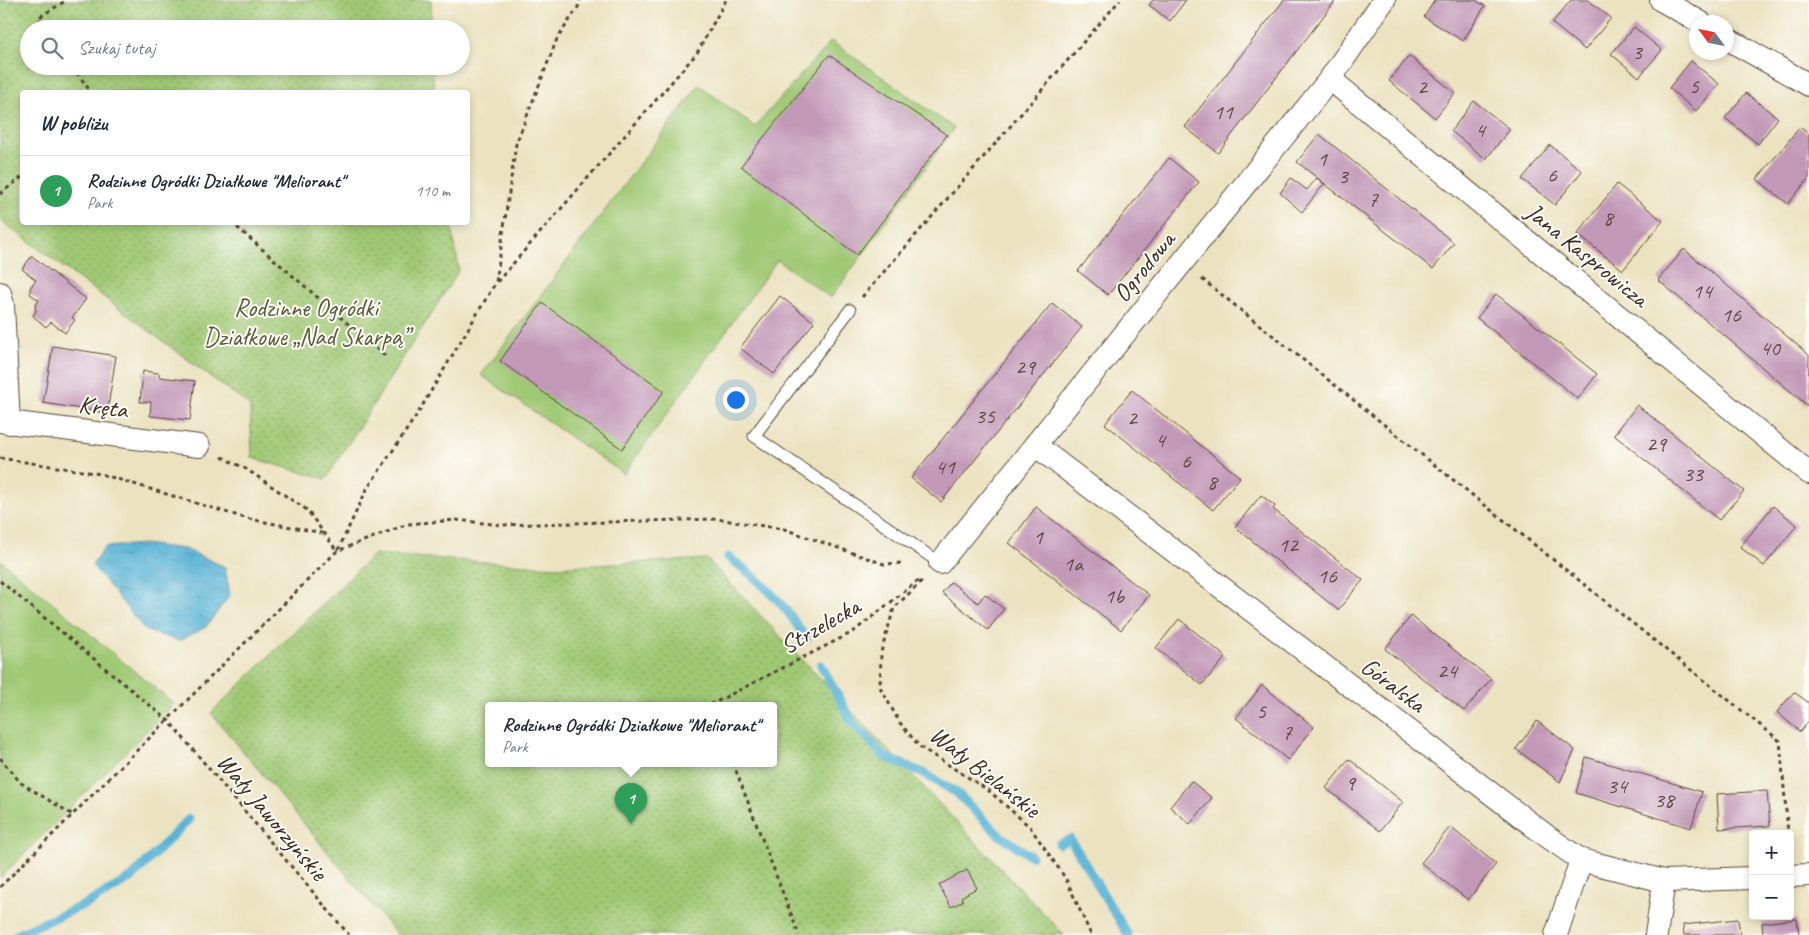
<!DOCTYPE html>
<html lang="pl">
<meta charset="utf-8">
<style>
:root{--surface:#fff;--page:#f2f2f3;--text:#1f2937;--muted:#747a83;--line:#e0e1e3;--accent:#db2777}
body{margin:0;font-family:Caveat,sans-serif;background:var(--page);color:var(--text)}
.controls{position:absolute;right:15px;bottom:15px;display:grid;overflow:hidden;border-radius:5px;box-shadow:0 2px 8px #0003}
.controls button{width:45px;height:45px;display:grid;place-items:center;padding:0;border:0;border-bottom:1px solid var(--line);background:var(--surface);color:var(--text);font:25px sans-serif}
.compass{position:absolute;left:1689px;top:15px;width:45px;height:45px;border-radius:50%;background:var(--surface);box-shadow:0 2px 8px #0003;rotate:303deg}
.you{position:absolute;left:735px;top:399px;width:18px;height:18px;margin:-12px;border:4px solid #fff;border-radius:50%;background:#1a73e8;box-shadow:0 0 0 8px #1a73e833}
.badge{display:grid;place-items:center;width:32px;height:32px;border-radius:50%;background:var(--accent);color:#fff;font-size:16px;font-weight:700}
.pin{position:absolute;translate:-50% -41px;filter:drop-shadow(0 1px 2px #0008)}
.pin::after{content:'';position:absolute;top:26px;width:18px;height:15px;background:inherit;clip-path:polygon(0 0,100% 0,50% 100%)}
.popup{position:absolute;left:485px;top:702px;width:292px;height:65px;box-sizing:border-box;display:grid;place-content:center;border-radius:5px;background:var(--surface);filter:drop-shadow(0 1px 4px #0005);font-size:16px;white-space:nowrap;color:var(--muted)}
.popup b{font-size:19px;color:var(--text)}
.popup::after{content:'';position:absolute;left:50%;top:100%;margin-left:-10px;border:10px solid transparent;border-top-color:var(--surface)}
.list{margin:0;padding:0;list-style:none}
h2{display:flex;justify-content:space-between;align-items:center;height:65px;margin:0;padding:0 20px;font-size:21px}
h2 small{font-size:16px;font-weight:400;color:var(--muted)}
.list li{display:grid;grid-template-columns:32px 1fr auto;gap:15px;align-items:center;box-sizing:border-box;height:70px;padding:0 20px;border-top:1px solid var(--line)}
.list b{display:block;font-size:19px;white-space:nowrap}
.list p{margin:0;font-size:16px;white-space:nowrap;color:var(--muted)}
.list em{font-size:16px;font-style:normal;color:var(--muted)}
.icon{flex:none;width:28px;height:28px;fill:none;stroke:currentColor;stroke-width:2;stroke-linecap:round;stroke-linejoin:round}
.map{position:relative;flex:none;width:1809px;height:935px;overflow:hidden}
.search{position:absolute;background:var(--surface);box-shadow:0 2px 8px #0003;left:20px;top:20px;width:450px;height:55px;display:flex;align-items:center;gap:12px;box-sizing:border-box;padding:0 18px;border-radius:28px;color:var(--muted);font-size:19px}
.panel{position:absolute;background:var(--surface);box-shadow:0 2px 8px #0003;left:20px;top:90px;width:450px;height:135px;border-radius:5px}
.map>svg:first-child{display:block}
</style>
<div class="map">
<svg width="1809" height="935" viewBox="0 0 1809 935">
<defs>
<pattern id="garden-dots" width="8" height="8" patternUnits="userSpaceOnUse" patternTransform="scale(1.25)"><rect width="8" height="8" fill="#a0c975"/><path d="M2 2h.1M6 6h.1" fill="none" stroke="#84a35f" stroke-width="1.8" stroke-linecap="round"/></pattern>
<pattern id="water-ripples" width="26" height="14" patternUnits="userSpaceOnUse" patternTransform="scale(1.25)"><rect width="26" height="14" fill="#57b2d5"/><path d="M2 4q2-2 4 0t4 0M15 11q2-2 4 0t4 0" fill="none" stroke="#4991ac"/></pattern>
</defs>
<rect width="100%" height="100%" fill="#fdfcf7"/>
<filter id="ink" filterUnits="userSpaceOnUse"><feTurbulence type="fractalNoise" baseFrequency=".02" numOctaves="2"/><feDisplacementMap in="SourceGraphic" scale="10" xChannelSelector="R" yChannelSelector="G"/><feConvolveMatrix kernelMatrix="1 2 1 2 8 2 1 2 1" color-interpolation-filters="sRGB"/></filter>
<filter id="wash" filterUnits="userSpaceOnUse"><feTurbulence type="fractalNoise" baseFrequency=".0096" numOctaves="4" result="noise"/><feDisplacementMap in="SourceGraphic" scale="20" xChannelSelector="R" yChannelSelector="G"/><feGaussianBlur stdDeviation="1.12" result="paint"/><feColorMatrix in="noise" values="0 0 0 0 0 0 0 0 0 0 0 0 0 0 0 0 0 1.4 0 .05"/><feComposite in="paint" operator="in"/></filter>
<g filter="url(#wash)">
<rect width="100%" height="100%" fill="#ebe2c0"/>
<g fill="#a0c975" stroke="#6e7a4a">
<path d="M831,41l123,87 -123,170 -54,-38 -153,214 -143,-99 218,-290 56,42z"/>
<path d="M0,560l174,144 -174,174z"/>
</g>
<g fill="url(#garden-dots)" stroke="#6e7a4a" fill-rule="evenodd">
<path d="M0,0h431l1,29h-403v37h404l1,26h-412v130l429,1 8,47 -133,209 -74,-21 -2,-52 -250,-186z"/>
<path d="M374,554l181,13 152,-8 357,376h-667l-186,-222zM488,705h286v58h-286z"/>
</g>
<path fill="url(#water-ripples)" stroke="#496e7a" d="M143,544l42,5 40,18 5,28 -24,32 -27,14 -34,-11 -53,-65 13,-18z"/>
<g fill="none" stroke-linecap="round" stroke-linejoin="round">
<g stroke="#57b2d5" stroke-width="9">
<path d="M728,557c32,22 58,48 78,82"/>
<path d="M821,665l31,57 33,35 38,16 34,20 42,42 32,21"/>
<path d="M1059,844l11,-5 58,96"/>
<path d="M16,935l72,-32 43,-25 58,-59"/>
</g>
</g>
<g id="blocks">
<g fill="#c298b7">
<path d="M1153,0h33l-16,21 -21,-16z"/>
<path d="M1284,0h52l-118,153 -33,-26z"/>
<path d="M1435,0h40l10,6 -22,35 -39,-24z"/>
<path d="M1571,0h17l23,18 -26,32 -33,-27z"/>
<path d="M1634,27l28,23 -23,27 -28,-23z"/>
<path d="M829,55l118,80 -90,120 -116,-89z"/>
<path d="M1409,56l46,37 -20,25 -46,-37z"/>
<path d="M1691,61l28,23 -23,27 -27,-23z"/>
<path d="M1746,93l32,25 -20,26 -33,-26z"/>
<path d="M1474,101l36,28 -24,30 -35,-28z"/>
<path d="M1800,127l9,7v44l-21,26 -31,-25z"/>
<path d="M1319,134l135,109 -21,26 -136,-107z"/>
<path d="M1550,145l32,26 -27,34 -33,-26z"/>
<path d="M1169,158l30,24 -91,113 -30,-24z"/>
<path d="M1291,178l16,12 10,-12 7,6 -22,28 -22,-19z"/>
<path d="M1617,184l46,37 -40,49 -46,-36z"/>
<path d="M1684,249l125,106 -1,51 -150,-126z"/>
<path d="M32,256l54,43 -14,19 3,2 -10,13 -14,-11 -5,5 -13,-11 3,-5 -1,-5 4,-6 -9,-6v-6l6,-8 -14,-11z"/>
<path d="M1496,294l101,80 -19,25 -101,-81z"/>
<path d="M780,296l34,26 -40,52 -34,-26z"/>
<path d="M542,303l122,88 -42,58 -122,-88z"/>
<path d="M1052,303l30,24 -141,175 -30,-24z"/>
<path d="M53,346l63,10 -9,57 -64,-10z"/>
<path d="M143,371l16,2v4l36,4 -5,39 -40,-4 1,-14h-11z"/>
<path d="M1132,390l108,87 -27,33 -108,-86z"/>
<path d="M1637,405l107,86 -25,29 -105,-85z"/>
<path d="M1261,495l14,11 -2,3 90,71 -25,30 -103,-83z"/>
<path d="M1773,506l24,19 -33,41 -24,-19z"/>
<path d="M1036,507l113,88 -28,35 -112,-87z"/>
<path d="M951,582l27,21 7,-9 19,15 -16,21 -46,-37z"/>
<path d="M1411,616l80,63 -27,32 -79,-62z"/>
<path d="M1179,619l47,38 -24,28 -46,-37z"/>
<path d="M1262,685l52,42 -26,33 -52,-42z"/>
<path d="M1794,692l15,11v18l-9,11 -23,-20z"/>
<path d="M1537,721l38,29 -15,32 -44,-33z"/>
<path d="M1586,757l116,35 -11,36 -115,-35z"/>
<path d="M1349,759l54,43 -23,29 -54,-43z"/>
<path d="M1191,781l21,17 -22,26 -20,-17z"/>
<path d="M1767,791l3,35 -51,3 -2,-35z"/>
<path d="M1450,827l46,37 -28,36 -47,-37z"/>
<path d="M967,870l10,18 -16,9 2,4 -12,6 -12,-22z"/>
<path d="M1738,919l2,16h-56l-1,-10z"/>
<path d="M1797,919l2,16h-36l-1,-12z"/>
</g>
</g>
</g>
<g filter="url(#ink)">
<use href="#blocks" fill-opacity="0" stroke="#554636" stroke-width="1"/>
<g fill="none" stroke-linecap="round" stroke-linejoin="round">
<defs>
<path id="lane" d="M850,310l-96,126 186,127"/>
<g id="street">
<path d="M1661,0l39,22"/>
<path d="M1726,38l83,47"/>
<path d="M1330,79l479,394"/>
<path d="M0,293l3,12 6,118"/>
<path d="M0,421l199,25"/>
<path d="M1035,445l513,392 33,23 83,21 89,-3"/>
<path d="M940,563l390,-484 54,-79"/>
<path d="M1790,876l19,-1"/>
<path d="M1556,935l25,-75"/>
<path d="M1656,935l8,-54"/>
</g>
</defs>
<use href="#lane" stroke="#554636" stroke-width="13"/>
<use href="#street" stroke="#554636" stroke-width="24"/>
<g stroke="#554636" stroke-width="3" stroke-dasharray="4 4" stroke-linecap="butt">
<path d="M46,29l-8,-11 29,-18"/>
<path d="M72,66l19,26"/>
<path d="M0,194l22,-17"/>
<path d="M231,222l154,134"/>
<path d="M1202,279l578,462 8,93"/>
<path d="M497,282l200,-229 29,-53"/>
<path d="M862,297l258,-297"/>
<path d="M222,457l24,12 61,41 30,41"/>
<path d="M0,458l101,16 144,44 82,16"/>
<path d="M338,550l29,-61 51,-76 78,-131 20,-138 41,-105 21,-32 2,-7"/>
<path d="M0,581l169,140 180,214"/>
<path d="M922,581l-28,27 -13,44 -1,35 20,36 20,24 68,43 42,37 36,52 25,56"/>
<path d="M710,705l143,-73 67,-53"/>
<path d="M0,758l21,25 52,32"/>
<path d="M733,763l66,172"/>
<path d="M0,887l337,-336 71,-27 48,-4 45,5 216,-6 67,10 100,35 20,-1"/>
</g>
<use href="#lane" stroke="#fff" stroke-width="11"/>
<use href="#street" stroke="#fff" stroke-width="22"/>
</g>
</g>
<g text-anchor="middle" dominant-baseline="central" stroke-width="4" stroke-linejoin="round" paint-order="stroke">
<g font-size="22" fill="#5d4644">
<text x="1637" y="52">3</text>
<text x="1694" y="86">5</text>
<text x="1422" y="87">2</text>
<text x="1223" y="112">11</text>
<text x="1480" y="130">4</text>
<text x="1322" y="159">1</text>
<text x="1552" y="175">6</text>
<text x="1343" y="176">3</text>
<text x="1373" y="199">7</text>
<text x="1608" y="218">8</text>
<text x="1702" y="291">14</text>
<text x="1731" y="315">16</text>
<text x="1770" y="348">40</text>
<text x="1025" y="367">29</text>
<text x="985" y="416">35</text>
<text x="1132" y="418">2</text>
<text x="1160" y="440">4</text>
<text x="1656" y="444">29</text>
<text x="1186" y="461">6</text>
<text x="945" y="467">41</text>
<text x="1693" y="474">33</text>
<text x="1212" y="482">8</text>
<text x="1038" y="537">1</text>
<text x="1288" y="545">12</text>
<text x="1073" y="564">1a</text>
<text x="1327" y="576">16</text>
<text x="1114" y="596">1b</text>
<text x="1447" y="671">24</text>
<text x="1261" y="711">5</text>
<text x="1287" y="732">7</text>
<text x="1350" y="783">9</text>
<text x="1617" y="786">34</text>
<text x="1664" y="800">38</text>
</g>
<g font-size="25" fill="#3b2a1e" stroke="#fdfcf7">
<text transform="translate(1587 255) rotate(39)">Jana Kasprowicza</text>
<text transform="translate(1144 267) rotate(-51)">Ogrodowa</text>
<text transform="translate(103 407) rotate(7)">Kręta</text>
<text transform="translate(820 626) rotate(-30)">Strzelecka</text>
<text transform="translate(1393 685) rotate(37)">Góralska</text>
<text transform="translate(985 772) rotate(38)">Wały Bielańskie</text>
<text transform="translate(272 817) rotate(50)">Wały Jaworzyńskie</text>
</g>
<g font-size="25" fill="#595a38" stroke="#fdfcf7">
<text x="306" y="308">Rodzinne Ogródki<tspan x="306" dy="29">Działkowe „Nad Skarpą”</tspan></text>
</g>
</g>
</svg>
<div class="controls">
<button>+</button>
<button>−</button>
</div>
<svg class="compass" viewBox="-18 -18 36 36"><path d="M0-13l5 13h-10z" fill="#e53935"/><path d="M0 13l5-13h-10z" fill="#747a83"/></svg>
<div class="you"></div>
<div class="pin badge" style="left:631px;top:824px;background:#2e9e5b">1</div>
<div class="popup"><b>Rodzinne Ogródki Działkowe &quot;Meliorant&quot;</b>Park</div>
<div class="search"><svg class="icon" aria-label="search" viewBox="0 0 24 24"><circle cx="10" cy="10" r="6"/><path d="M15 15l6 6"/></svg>Szukaj tutaj</div>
<section class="panel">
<h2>W pobliżu<small></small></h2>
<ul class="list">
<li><span class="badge" style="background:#2e9e5b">1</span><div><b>Rodzinne Ogródki Działkowe &quot;Meliorant&quot;</b><p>Park</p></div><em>110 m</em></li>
</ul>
</section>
</div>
